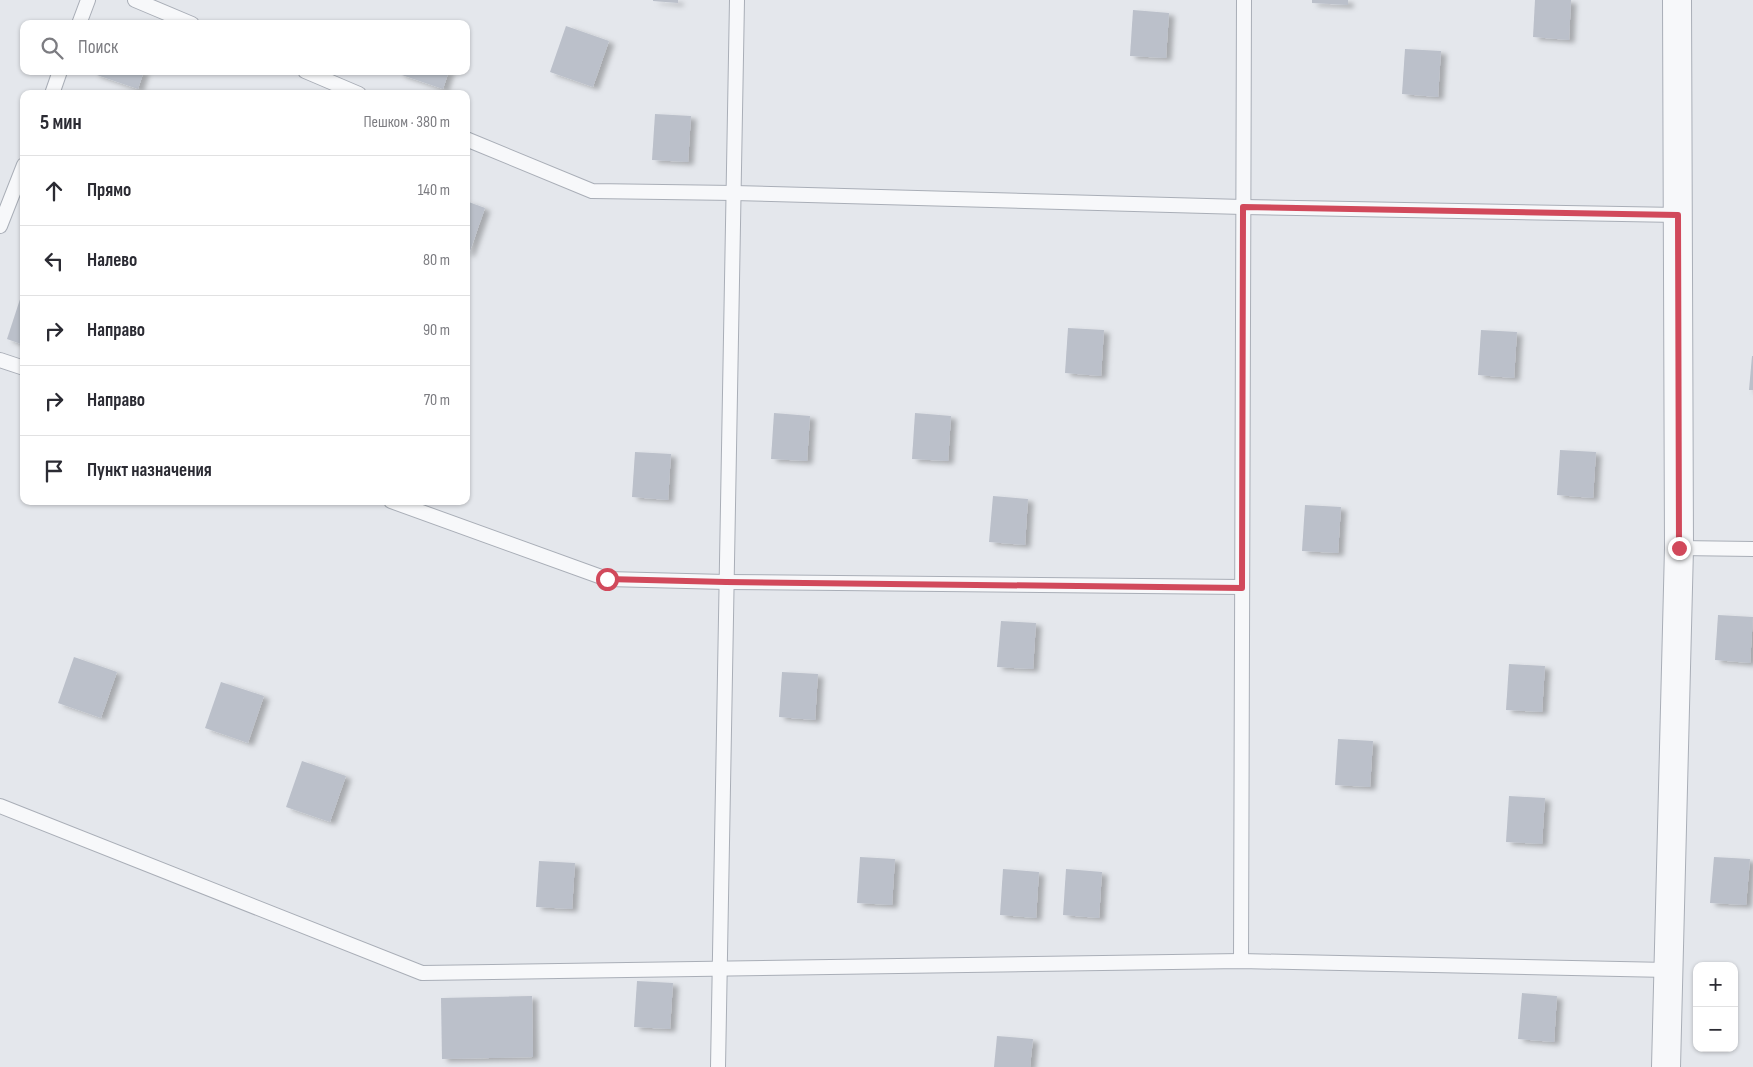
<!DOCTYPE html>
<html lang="ru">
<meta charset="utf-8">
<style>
:root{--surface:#fff;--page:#f7f7f7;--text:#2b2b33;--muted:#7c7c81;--line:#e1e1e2}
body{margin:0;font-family:"Sofia Sans Condensed",sans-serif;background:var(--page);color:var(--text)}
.controls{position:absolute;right:15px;bottom:15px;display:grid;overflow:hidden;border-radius:10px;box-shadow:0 1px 4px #0004}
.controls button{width:45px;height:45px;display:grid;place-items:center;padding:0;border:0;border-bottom:1px solid var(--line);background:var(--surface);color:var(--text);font:25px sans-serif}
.stop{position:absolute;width:15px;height:15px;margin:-11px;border:4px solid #d1495b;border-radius:50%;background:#fff}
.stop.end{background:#d1495b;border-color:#fff;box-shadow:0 1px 5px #0008}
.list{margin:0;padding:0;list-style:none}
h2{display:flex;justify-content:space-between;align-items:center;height:65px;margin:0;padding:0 20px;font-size:21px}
h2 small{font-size:16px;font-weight:400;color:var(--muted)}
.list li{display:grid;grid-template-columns:32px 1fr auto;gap:15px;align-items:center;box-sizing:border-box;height:70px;padding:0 20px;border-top:1px solid var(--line)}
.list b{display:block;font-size:19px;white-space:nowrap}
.list em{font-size:16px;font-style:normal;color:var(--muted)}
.icon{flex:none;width:28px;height:28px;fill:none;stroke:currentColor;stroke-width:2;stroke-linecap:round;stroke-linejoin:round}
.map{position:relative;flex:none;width:1753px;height:1067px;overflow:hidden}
.search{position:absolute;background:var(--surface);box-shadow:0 1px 4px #0004;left:20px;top:20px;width:450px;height:55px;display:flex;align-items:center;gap:12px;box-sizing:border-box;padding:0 18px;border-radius:10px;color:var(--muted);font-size:19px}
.panel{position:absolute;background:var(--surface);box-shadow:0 1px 4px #0004;left:20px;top:90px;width:450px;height:415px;border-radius:10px}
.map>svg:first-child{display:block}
</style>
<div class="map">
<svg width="1753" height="1067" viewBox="0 0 1753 1067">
<defs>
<filter id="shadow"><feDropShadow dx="5.5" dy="3" stdDeviation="2.5" flood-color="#0004"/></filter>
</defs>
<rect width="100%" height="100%" fill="#e4e7ec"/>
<g fill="#bbc0ca" filter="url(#shadow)">
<path d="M653,0h25v3l-25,-2z"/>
<path d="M1312,0h36v5l-36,-2z"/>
<path d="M1535,0h36l-2,40 -36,-3z"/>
<path d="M1133,10l36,3 -3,45 -36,-2z"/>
<path d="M566,26l43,15 -16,46 -43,-15z"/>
<path d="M1405,49l36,2 -3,46 -36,-3z"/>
<path d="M95,71h49l-6,18 -44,-15z"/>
<path d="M400,71h49l-6,18 -44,-15z"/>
<path d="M655,114l36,2 -3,46 -36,-2z"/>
<path d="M466,201l19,7 -16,46 -3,-1z"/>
<path d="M23,290h1v55l-17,-6z"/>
<path d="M1068,328l36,2 -3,46 -36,-3z"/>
<path d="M1481,330l36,2 -3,46 -36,-3z"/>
<path d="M1752,356h1v34h-4z"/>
<path d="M774,413l36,3 -3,45 -36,-2z"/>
<path d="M915,413l36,3 -3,45 -36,-2z"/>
<path d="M1560,450l36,2 -3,46 -36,-3z"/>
<path d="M635,452l36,2 -3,46 -36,-3z"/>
<path d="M993,496l35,3 -3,46 -36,-3z"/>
<path d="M1305,505l36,2 -3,46 -36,-2z"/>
<path d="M1718,615l35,2 -3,46 -35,-3z"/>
<path d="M1001,621l35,2 -3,46 -36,-2z"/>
<path d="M74,657l43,15 -16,46 -43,-15z"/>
<path d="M1509,664l36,2 -3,46 -36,-2z"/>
<path d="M782,672l36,2 -3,46 -36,-3z"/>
<path d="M221,682l43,14 -16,47 -43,-15z"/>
<path d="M1338,739l35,2 -3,46 -35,-2z"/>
<path d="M302,761l44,15 -16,46 -44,-15z"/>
<path d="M1509,796l36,2 -3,46 -36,-2z"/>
<path d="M860,857l35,2 -3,46 -35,-2z"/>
<path d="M1714,857l36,2 -4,46 -36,-2z"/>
<path d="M539,861l36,2 -3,46 -36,-2z"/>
<path d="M1003,869l36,3 -3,46 -36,-3z"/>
<path d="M1066,869l36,3 -3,46 -36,-3z"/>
<path d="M637,981l36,2 -3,46 -36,-2z"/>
<path d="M1522,993l35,3 -3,46 -36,-3z"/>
<path d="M532,996l1,61 -91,2 -1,-61z"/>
<path d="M997,1036l36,3 -3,28h-36z"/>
</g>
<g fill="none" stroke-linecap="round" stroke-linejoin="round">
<defs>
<g id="service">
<path d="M135,0l57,24"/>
<path d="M79,24l9,-24"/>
<path d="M305,71l54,23"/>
<path d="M52,94l8,-23"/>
<path d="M466,139l126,52 142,2 509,14 435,8"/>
<path d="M0,226l24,-61"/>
<path d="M0,360l24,8"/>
<path d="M391,501l216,78 119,3 516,5"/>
<path d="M1679,548l74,1"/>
<path d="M0,806l422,167 819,-12 427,9"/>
<path d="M1241,961l3,-961"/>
<path d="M718,1067l19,-1067"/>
</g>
<path id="minor" d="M1666,1067l13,-519 -2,-548"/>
</defs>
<use href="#service" stroke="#a9aeb7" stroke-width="16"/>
<use href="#minor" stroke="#a9aeb7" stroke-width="30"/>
<use href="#service" stroke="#f7f8fa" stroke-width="14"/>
<use href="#minor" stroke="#f7f8fa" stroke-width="28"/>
</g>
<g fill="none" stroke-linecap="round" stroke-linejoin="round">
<path stroke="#d1495b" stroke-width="6" d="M607,579l119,3 516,6 1,-381 435,8 1,333"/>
</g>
</svg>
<div class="controls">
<button>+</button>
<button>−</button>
</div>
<div class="stop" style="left:607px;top:579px"></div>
<div class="stop end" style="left:1679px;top:548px"></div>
<div class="search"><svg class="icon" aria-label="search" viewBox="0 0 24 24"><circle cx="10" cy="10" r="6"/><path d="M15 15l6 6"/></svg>Поиск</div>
<section class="panel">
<h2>5 мин<small>Пешком · 380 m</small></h2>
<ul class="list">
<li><svg class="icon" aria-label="ahead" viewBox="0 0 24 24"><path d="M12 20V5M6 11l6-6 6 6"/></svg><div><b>Прямо</b></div><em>140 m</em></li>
<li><svg class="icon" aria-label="left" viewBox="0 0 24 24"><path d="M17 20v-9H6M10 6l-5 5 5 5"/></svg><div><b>Налево</b></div><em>80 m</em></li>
<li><svg class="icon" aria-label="right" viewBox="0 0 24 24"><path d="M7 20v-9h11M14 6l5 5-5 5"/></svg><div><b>Направо</b></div><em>90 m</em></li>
<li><svg class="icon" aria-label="right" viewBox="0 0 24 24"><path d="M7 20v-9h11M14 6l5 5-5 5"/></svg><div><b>Направо</b></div><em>70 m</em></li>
<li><svg class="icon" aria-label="arrive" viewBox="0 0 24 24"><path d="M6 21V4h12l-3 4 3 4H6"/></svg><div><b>Пункт назначения</b></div></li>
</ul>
</section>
</div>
